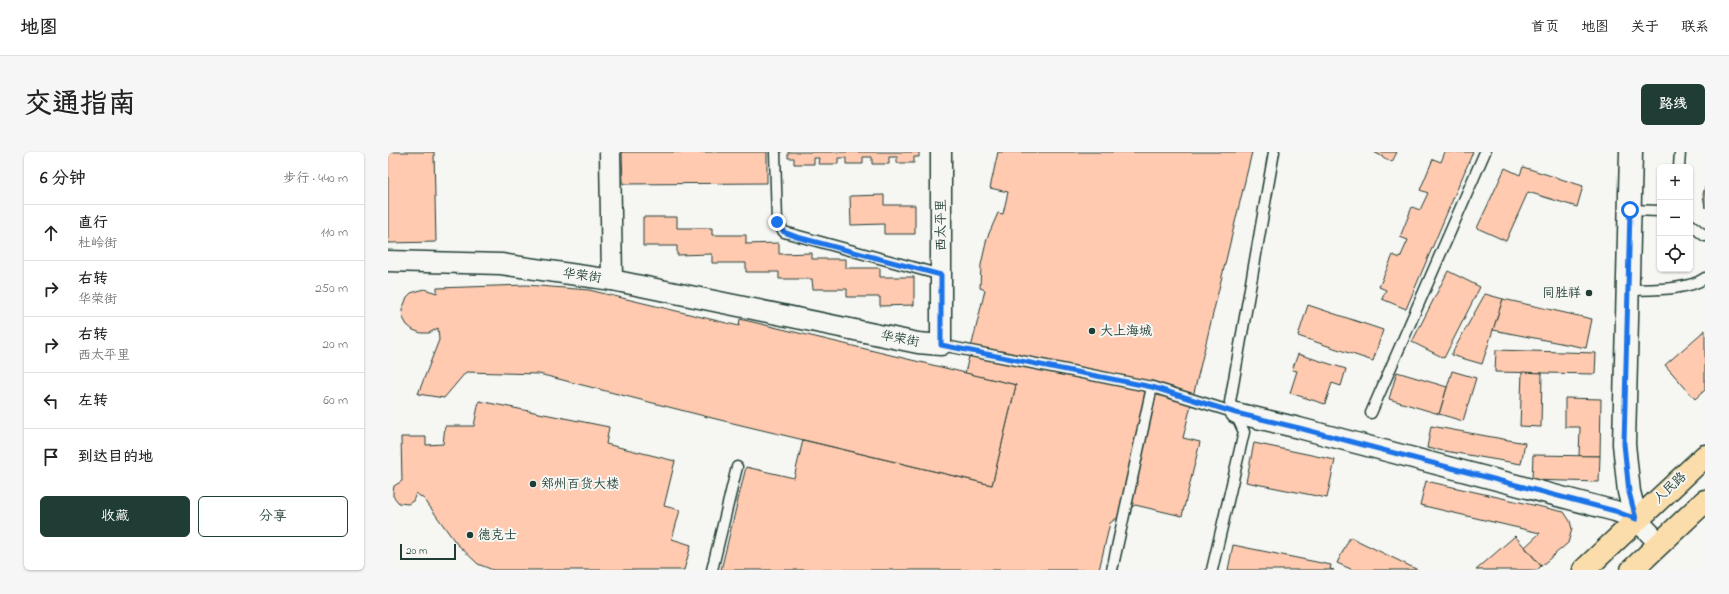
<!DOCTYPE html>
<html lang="zh">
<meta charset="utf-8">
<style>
:root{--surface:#fff;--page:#f6f6f6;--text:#222;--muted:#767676;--line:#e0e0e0;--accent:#1f3d34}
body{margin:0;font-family:"Indie Flower","LXGW WenKai TC",sans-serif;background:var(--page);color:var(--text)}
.controls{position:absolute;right:12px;top:12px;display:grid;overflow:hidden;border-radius:6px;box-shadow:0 1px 3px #0004}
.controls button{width:36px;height:36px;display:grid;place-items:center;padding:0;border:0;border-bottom:1px solid var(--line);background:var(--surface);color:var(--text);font:20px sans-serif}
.scale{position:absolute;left:12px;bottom:10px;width:56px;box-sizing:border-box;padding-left:4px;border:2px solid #1f3d34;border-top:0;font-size:11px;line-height:14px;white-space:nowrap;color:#1f3d34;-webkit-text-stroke:3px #f6f6f2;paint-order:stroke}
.stop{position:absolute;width:12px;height:12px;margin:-9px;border:3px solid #1a73e8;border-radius:50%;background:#fff}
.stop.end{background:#1a73e8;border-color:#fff;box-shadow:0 1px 4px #0008}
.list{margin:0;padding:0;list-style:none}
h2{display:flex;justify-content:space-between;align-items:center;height:52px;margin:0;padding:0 16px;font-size:17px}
h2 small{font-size:13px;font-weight:400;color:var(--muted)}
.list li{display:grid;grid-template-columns:26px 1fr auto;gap:12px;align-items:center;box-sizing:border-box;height:56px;padding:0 16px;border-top:1px solid var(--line)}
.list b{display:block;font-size:15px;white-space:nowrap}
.list p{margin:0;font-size:13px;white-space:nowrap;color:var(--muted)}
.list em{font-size:13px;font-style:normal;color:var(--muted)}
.actions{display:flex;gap:8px;padding:12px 16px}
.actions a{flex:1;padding:9px 0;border:1px solid var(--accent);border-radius:6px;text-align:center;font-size:14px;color:var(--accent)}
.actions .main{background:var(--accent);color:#fff}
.icon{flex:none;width:22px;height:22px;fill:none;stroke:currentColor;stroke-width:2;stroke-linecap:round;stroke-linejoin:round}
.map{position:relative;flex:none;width:1317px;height:418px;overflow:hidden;border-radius:6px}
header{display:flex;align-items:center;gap:24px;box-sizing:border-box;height:56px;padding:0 20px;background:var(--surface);border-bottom:1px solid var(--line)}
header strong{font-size:19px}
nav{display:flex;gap:22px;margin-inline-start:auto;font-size:14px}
.intro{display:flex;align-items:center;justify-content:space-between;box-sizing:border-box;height:96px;padding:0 24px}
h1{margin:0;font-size:28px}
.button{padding:10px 18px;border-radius:6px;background:var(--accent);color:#fff;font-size:14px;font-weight:700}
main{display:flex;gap:24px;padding:0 24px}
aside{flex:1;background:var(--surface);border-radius:6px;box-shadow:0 1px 3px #0004}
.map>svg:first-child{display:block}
</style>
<header>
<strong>地图</strong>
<nav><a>首页</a><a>地图</a><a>关于</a><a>联系</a></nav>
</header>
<div class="intro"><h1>交通指南</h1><a class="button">路线</a></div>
<main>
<aside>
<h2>6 分钟<small>步行 · 440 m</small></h2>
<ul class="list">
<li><svg class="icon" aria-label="ahead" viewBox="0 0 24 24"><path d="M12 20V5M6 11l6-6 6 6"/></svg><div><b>直行</b><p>杜岭街</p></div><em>110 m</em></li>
<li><svg class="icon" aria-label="right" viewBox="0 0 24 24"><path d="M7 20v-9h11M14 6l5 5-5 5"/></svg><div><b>右转</b><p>华荣街</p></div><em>250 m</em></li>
<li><svg class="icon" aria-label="right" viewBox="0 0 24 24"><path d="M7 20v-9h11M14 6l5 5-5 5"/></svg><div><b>右转</b><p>西太平里</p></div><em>20 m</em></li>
<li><svg class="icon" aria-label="left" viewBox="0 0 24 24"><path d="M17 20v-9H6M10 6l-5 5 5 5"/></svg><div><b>左转</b></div><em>60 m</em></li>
<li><svg class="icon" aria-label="arrive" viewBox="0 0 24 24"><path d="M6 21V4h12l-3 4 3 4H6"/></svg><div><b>到达目的地</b></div></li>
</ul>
<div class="actions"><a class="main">收藏</a><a>分享</a></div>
</aside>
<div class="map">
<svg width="1317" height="418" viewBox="0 0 1317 418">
<rect width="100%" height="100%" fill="#f6f6f2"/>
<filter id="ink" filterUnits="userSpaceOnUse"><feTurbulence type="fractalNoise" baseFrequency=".025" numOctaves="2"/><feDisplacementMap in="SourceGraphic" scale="8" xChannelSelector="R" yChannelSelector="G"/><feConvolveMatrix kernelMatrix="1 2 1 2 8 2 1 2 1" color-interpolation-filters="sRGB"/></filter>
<g filter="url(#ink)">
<g fill="#ffcab0" stroke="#1f3d34">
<path d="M0,0h46l2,90 -48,1z"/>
<path d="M234,0h145v31l-144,1z"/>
<path d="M400,0h131v5h-5v6h-17v-6h-8v7h-17v-7h-9v7h-17v-6h-8v6h-20l1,-6h-5v6h-20v-6h-6z"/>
<path d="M610,0h254l-69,286 17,4 -18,74 -47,-11 -25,18 -11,47h-378l25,-103 48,11 9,-38 189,45 24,-100 -51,-12 20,-83 -5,-2 1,-23 6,-27 11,-25 5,1 5,-22 -18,-4z"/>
<path d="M986,0h23l-5,10z"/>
<path d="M1057,0h28l-67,157 -24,-10 4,-9 -7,-3 14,-32 7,3 8,-18 -8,-3 12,-30 8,3 8,-17 -8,-3 13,-31 8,3z"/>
<path d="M1135,15l60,19 -6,21 -49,-15 -22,49 -29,-13 28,-60 15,7z"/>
<path d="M1317,35v21l-2,-14z"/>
<path d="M496,43v10h31v29h-31v-10l-33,1 -1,-29z"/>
<path d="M255,65h34v11h35v7h34v9l33,-1v11l33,-1v6h34v9h34v9h34v28l-34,1v-9h-33v-8h-34l-1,-10h-33v-7h-33v-9h-34v-9l-35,1v-9h-34z"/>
<path d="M1060,119l32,16 -36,71 -32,-16z"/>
<path d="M138,133l63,5 150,36 1,-7 276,66 -24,100 -276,-66 -177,-45 -73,-2 -22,26 -26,-4 21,-54 -1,-12 -9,5h-8l-8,-3 -6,-5 -4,-7 -1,-8 5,-13 4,-4 13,-4 13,4v-5z"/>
<path d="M1097,142l18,5 -21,65 -31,-9z"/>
<path d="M1115,147l89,20 -6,29 -93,-18z"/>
<path d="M920,153l75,25 -10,31 -75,-25z"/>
<path d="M1317,178v60l-10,9 -30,-34z"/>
<path d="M1108,198l100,3 -1,21 -100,-2z"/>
<path d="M910,202l48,15 -5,17 -9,-3 -7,21 -35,-11 7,-22 -5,-1z"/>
<path d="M1064,219l24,7 -13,43 -24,-7z"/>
<path d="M1009,220l50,15 -8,27 -50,-15z"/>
<path d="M1134,220l20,1 -1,54 -21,-1z"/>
<path d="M1177,246l36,1 -1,57h-21l1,-29h-15z"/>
<path d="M91,249l130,26 -3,17 69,17 -11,45 16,4 -8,29 19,6 -7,25h-191l-15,-6 -22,-21 -31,-43 -9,-7 -3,8 -5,3 -9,-1 -6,-7v-4l1,-6 8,-5 -1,-44h25v8l17,-1 2,-18h29z"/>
<path d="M1043,274l94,17 -4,21 -94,-16z"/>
<path d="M866,291l81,17 -8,38 -81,-16z"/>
<path d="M1145,303l67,1 -1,26 -67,-2z"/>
<path d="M1038,329l138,31 6,9 2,8 -4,14 -27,23 -16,-19 15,-14 -120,-28z"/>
<path d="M1127,384l26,30 -4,4h-61z"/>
<path d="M962,385l68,33h-65l-16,-7z"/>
<path d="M845,393l98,20 -1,4 4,1h-106z"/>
</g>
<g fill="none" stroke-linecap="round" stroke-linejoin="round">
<defs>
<g id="lane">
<path d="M387,0l2,70 7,10 157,43"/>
<path d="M1291,15l1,-15"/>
<path d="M1242,58l30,1"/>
<path d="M1302,72l15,12"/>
<path d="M1240,138c22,-1 59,1 77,-12"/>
<path d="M553,193l211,42 84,26"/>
<path d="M983,261l114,-261"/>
<path d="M324,418l25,-103"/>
<path d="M724,418l40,-183"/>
<path d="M824,418l32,-138 -14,-30 44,-250"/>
</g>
<g id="street">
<path d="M222,0l2,128"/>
<path d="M0,109l113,3 111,16 306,63 23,2v-193"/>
<path d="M848,261l63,15 316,83 21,8 23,24"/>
</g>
<path id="secondary" d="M1243,0l-7,292 5,48 7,27"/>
<g id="primary">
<path d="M1196,418l121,-114"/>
<path d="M1244,418l73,-69"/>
</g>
</defs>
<use href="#lane" stroke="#1f3d34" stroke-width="13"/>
<use href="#street" stroke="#1f3d34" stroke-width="23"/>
<use href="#secondary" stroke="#1f3d34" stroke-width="25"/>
<use href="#primary" stroke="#1f3d34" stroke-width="25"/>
<use href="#lane" stroke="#f6f6f2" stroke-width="10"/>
<use href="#street" stroke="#f6f6f2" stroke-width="20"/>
<use href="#secondary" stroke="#f6f6f2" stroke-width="22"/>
<use href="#primary" stroke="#fbddab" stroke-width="22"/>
</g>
</g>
<g fill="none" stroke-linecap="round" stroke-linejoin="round" filter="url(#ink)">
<path stroke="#1a73e8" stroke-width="5" d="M389,70l7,10 13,5 144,38v70l211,42 84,26 63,15 316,83 21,8 -7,-27 -5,-48 6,-234"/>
</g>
<g fill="#1f3d34" stroke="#f6f6f2" stroke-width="1.5">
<circle cx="1201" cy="141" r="4"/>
<circle cx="704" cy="179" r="4"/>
<circle cx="145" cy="332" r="4"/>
<circle cx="82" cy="383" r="4"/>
</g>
<g text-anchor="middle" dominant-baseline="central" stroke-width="4" stroke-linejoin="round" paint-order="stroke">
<g font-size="13" fill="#1f3d34" stroke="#f6f6f2">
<text transform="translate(553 73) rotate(-90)">西太平里</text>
<text transform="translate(194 124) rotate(8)">华荣街</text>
<text transform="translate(512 187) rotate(11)">华荣街</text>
<text transform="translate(1282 336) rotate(-43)">人民路</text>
</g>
<g font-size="13" fill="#1f3d34" stroke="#f6f6f2" text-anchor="start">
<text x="1193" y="141" text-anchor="end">同胜祥</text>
<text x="712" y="179">大上海城</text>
<text x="153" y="332">郑州百货大楼</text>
<text x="90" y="383">德克士</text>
</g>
</g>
</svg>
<div class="controls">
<button>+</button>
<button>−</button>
<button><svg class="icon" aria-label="locate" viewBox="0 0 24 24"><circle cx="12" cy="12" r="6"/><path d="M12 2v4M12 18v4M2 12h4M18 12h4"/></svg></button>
</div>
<div class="scale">20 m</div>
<div class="stop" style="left:1242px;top:58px"></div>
<div class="stop end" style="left:389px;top:70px"></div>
</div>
</main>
